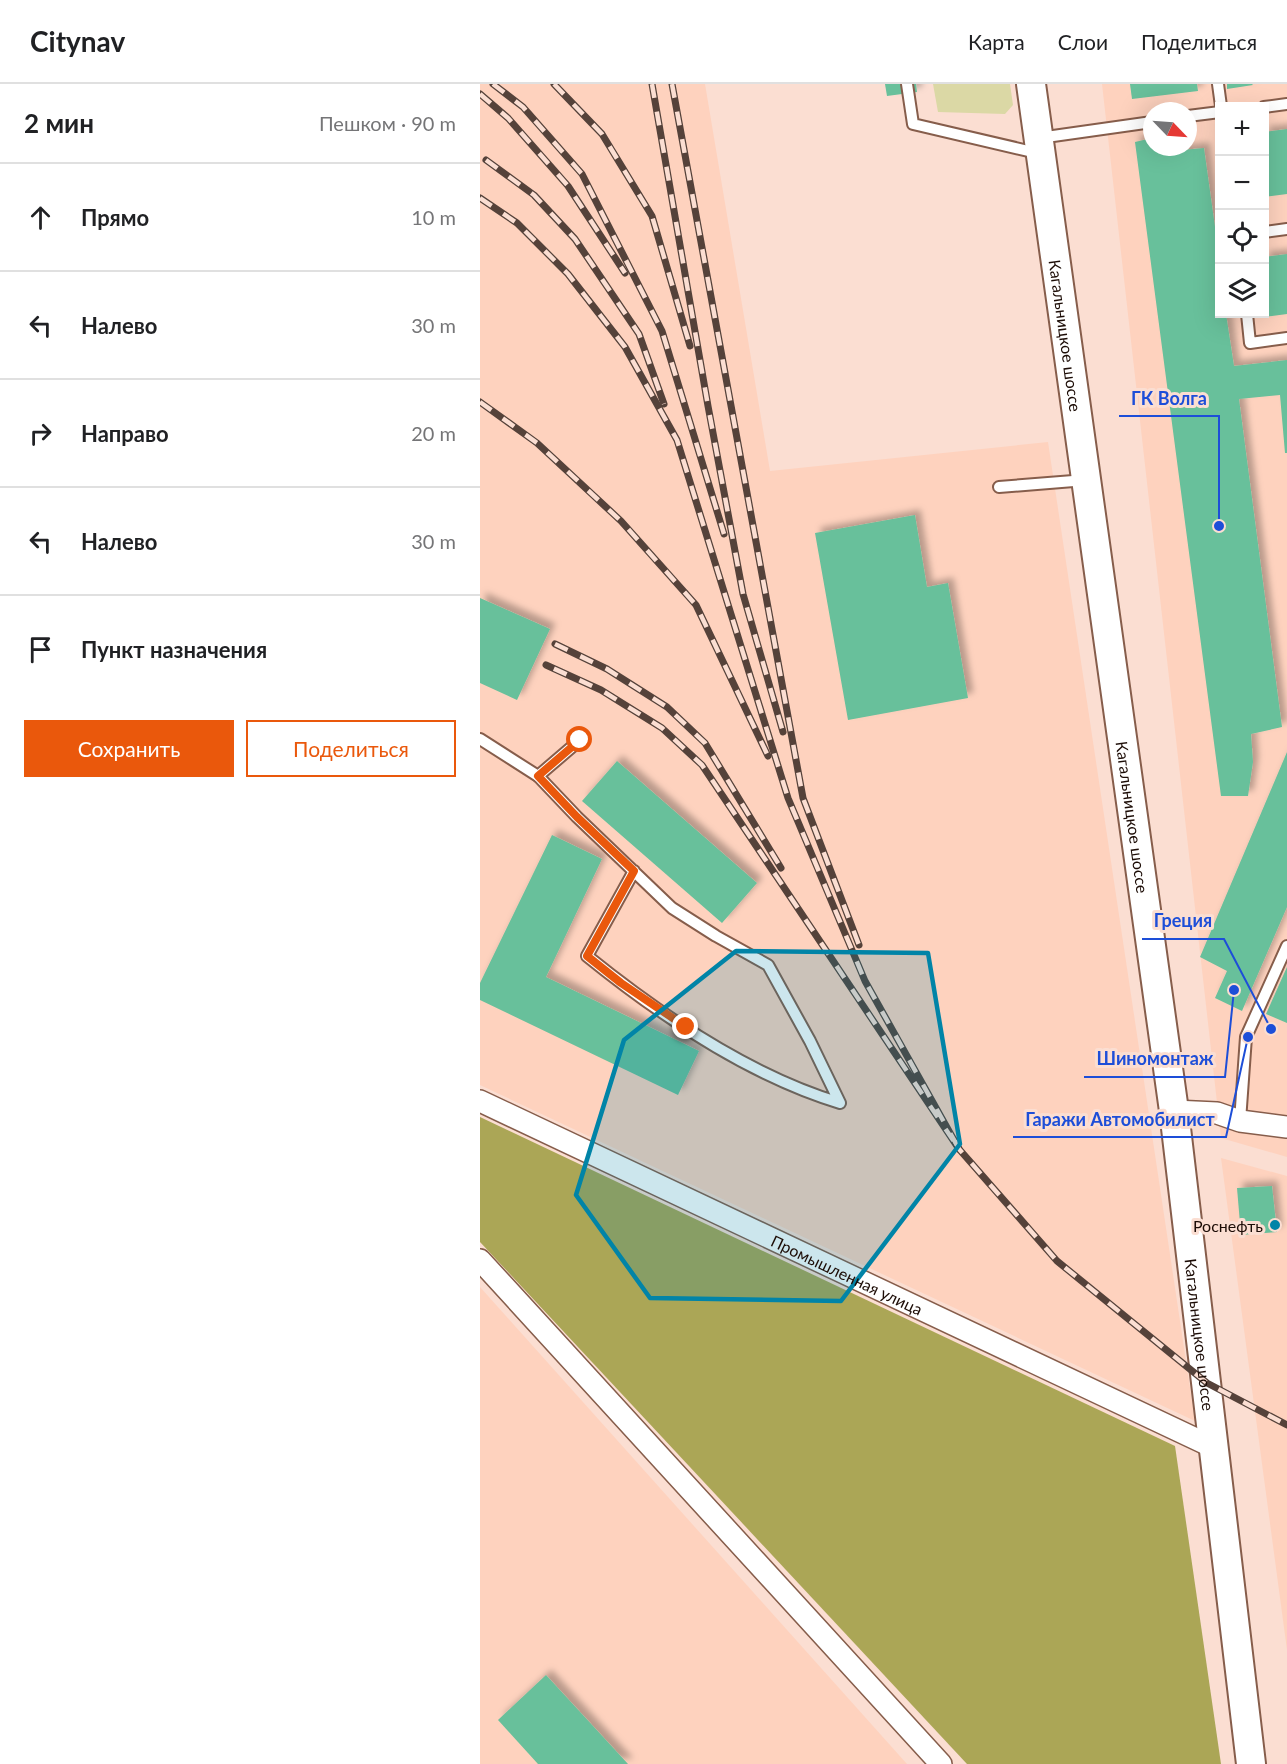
<!DOCTYPE html>
<html lang="ru">
<meta charset="utf-8">
<style>
:root{--surface:#fff;--page:#f2f2f2;--text:#202124;--muted:#757577;--line:#e0e0e0;--accent:#ea580c}
body{margin:0;font-family:Lato,sans-serif;background:var(--page);color:var(--text)}
.controls{position:absolute;right:18px;top:18px;display:grid;overflow:hidden;border-radius:0px;box-shadow:0 6px 24px #0002}
.controls button{width:54px;height:54px;display:grid;place-items:center;padding:0;border:0;border-bottom:2px solid var(--line);background:var(--surface);color:var(--text);font:30px sans-serif}
.compass{position:absolute;left:663px;top:18px;width:54px;height:54px;border-radius:50%;background:var(--surface);box-shadow:0 6px 24px #0002;rotate:115deg}
.stop{position:absolute;width:18px;height:18px;margin:-14px;border:4px solid #ea580c;border-radius:50%;background:#fff}
.stop.end{background:#ea580c;border-color:#fff;box-shadow:0 2px 6px #0008}
.list{margin:0;padding:0;list-style:none}
h2{display:flex;justify-content:space-between;align-items:center;height:78px;margin:0;padding:0 24px;font-size:26px}
h2 small{font-size:20px;font-weight:400;color:var(--muted)}
.list li{display:grid;grid-template-columns:39px 1fr auto;gap:18px;align-items:center;box-sizing:border-box;height:108px;padding:0 24px;border-top:2px solid var(--line)}
.list b{display:block;font-size:22px;white-space:nowrap}
.list em{font-size:20px;font-style:normal;color:var(--muted)}
.actions{display:flex;gap:12px;padding:18px 24px}
.actions a{flex:1;padding:14px 0;border:2px solid var(--accent);border-radius:0px;text-align:center;font-size:21px;color:var(--accent)}
.actions .main{background:var(--accent);color:#fff}
.icon{flex:none;width:33px;height:33px;fill:none;stroke:currentColor;stroke-width:2;stroke-linecap:round;stroke-linejoin:round}
.map{position:relative;flex:none;width:807px;height:1680px;overflow:hidden}
header{display:flex;align-items:center;gap:36px;box-sizing:border-box;height:84px;padding:0 30px;background:var(--surface);border-bottom:2px solid var(--line)}
header strong{font-size:28px}
nav{display:flex;gap:33px;margin-inline-start:auto;font-size:21px}
main{display:flex}
aside{flex:1;background:var(--surface)}
.map>svg:first-child{display:block}
</style>
<header>
<strong>Citynav</strong>
<nav><a>Карта</a><a>Слои</a><a>Поделиться</a></nav>
</header>
<main>
<aside>
<h2>2 мин<small>Пешком · 90 m</small></h2>
<ul class="list">
<li><svg class="icon" aria-label="ahead" viewBox="0 0 24 24"><path d="M12 20V5M6 11l6-6 6 6"/></svg><div><b>Прямо</b></div><em>10 m</em></li>
<li><svg class="icon" aria-label="left" viewBox="0 0 24 24"><path d="M17 20v-9H6M10 6l-5 5 5 5"/></svg><div><b>Налево</b></div><em>30 m</em></li>
<li><svg class="icon" aria-label="right" viewBox="0 0 24 24"><path d="M7 20v-9h11M14 6l5 5-5 5"/></svg><div><b>Направо</b></div><em>20 m</em></li>
<li><svg class="icon" aria-label="left" viewBox="0 0 24 24"><path d="M17 20v-9H6M10 6l-5 5 5 5"/></svg><div><b>Налево</b></div><em>30 m</em></li>
<li><svg class="icon" aria-label="arrive" viewBox="0 0 24 24"><path d="M6 21V4h12l-3 4 3 4H6"/></svg><div><b>Пункт назначения</b></div></li>
</ul>
<div class="actions"><a class="main">Сохранить</a><a>Поделиться</a></div>
</aside>
<div class="map">
<svg width="807" height="1680" viewBox="0 0 807 1680">
<defs>
<filter id="shadow"><feDropShadow dx="5.5" dy="-5.5" stdDeviation="3" flood-color="#0004"/></filter>
</defs>
<rect width="100%" height="100%" fill="#fbded2"/>
<g fill="#fed2be" fill-rule="evenodd">
<path d="M0,0h225l65,387 278,-29 147,979 -715,-336z"/>
<path d="M622,0h185v1073l-66,-19zM740,22h44v208h-44zM672,27h36v36h-36z"/>
<path d="M741,1074l66,18v474z"/>
<path d="M0,1203l427,477h-427z"/>
</g>
<path fill="#dbd8a5" d="M453,0h77l3,21 -8,9 -67,-2z"/>
<path fill="#aba656" d="M0,1033l695,329 46,318h-254l-487,-522z"/>
<g fill="#67c09b" filter="url(#shadow)">
<path d="M405,0h31l1,8 -30,4z"/>
<path d="M650,0h67l1,7 -66,8z"/>
<path d="M747,0h25l1,1 -26,4z"/>
<path d="M807,45v65l-23,3v-65z"/>
<path d="M672,54v9h30v3l22,-2 16,115v51h6l8,52 53,-6v93h-2l-5,-58 -41,4 43,328 -31,7 2,28 -5,34h-27l-86,-654z"/>
<path d="M807,170v60l-30,4v-4h7v-57z"/>
<path d="M435,431l12,72 21,-4 20,115 -120,22 -33,-187z"/>
<path d="M0,514l70,31 -33,71 -37,-17z"/>
<path d="M807,668v155l-45,104 -27,-13 12,-27 -27,-14z"/>
<path d="M137,677l140,122 -35,40 -140,-122z"/>
<path d="M72,751l50,24 -56,118 153,74 -21,44 -198,-95v-17z"/>
<path d="M807,883v56l-21,-9z"/>
<path d="M792,1102l5,46 -36,3 -4,-47z"/>
<path d="M66,1591l82,89h-90l-40,-44z"/>
</g>
<g fill="none" stroke-linecap="round" stroke-linejoin="round">
<defs>
<g id="service">
<path d="M427,0l6,40 124,29"/>
<path d="M738,0l3,22"/>
<path d="M784,23l23,-3"/>
<path d="M708,32l32,-4"/>
<path d="M559,54l113,-16"/>
<path d="M784,148l23,-3"/>
<path d="M767,230l3,29 37,-5"/>
<path d="M519,403l87,-7"/>
<path d="M0,655l58,37"/>
<path d="M100,656l-42,36 39,41 95,91 44,28 52,29 42,76 30,62c-90,-27 -180,-88 -253,-147l47,-85"/>
<path d="M760,1037l6,-84 41,-91"/>
</g>
<g id="minor">
<path id="s1" d="M0,1017l735,347"/>
<path d="M694,1027l43,2 23,8 47,6"/>
<path d="M0,1176l461,504"/>
</g>
<g id="secondary">
<path id="s2" d="M551,0l143,1027 77,653"/>
</g>
</defs>
<use href="#service" stroke="#865d4b" stroke-width="14"/>
<use href="#minor" stroke="#865d4b" stroke-width="24"/>
<use href="#secondary" stroke="#865d4b" stroke-width="32"/>
<use href="#service" stroke="#fff" stroke-width="10"/>
<use href="#minor" stroke="#fff" stroke-width="21"/>
<use href="#secondary" stroke="#fff" stroke-width="28"/>
<defs>
<g id="rail">
<path d="M13,0l30,23 59,67 80,157 62,203"/>
<path d="M74,0l48,50 50,82 38,130"/>
<path d="M172,0l56,322 35,188 40,138"/>
<path d="M192,0l131,714 56,147"/>
<path d="M0,10l28,24 60,68 57,87"/>
<path d="M6,76l48,35 41,44 64,95 25,70"/>
<path d="M0,114l37,25 51,51 57,73 52,93 111,358 77,183 94,168 -257,-384 -40,-37 -61,-38 -55,-25"/>
<path d="M0,318l57,41 84,78 75,84 72,151"/>
<path d="M75,560l52,25 60,38 38,36 76,125"/>
<path d="M475,1057l4,8 98,112 150,122 80,42"/>
</g>
</defs>
<use href="#rail" stroke="#55423a" stroke-width="7"/>
<use href="#rail" stroke="#fbded2" stroke-width="4.5" stroke-dasharray="14" stroke-linecap="butt"/>
</g>
<g fill="none" stroke-linecap="round" stroke-linejoin="round">
<path stroke="#ea580c" stroke-width="8" d="M100,656l-42,36 39,41 57,54 -47,85 34,27 65,44"/>
</g>
<path fill="#0184a7" fill-opacity="0.2" stroke="#0184a7" stroke-width="4.5" stroke-linejoin="round" d="M256,867l192,2 32,191 -119,157 -191,-3 -74,-103 48,-155z"/>
<circle fill="#0184a7" stroke="#fbded2" stroke-width="2" cx="795" cy="1141" r="6"/>
<g text-anchor="middle" dominant-baseline="central" stroke-width="6" stroke-linejoin="round" paint-order="stroke">
<g font-size="16" fill="#1c0c06" stroke="#fbded2">
<text stroke="none"><textPath href="#s2" startOffset="254">Кагальницкое шоссе</textPath></text>
<text stroke="none"><textPath href="#s2" startOffset="740">Кагальницкое шоссе</textPath></text>
<text stroke="none"><textPath href="#s1" startOffset="406">Промышленная улица</textPath></text>
<text stroke="none"><textPath href="#s2" startOffset="1262">Кагальницкое шоссе</textPath></text>
</g>
<g font-size="16" fill="#1c0c06" stroke="#fbded2" text-anchor="end">
<text x="783" y="1141">Роснефть</text>
</g>
</g>
<path fill="none" stroke="#1d4ed8" stroke-width="2" d="M739 442L739 332H639M791 945L744 855H662M754 906L745 993H604M768 953L746 1053H533"/>
<g fill="#1d4ed8" stroke="#fbded2" stroke-width="2">
<circle cx="739" cy="442" r="6"/>
<circle cx="791" cy="945" r="6"/>
<circle cx="754" cy="906" r="6"/>
<circle cx="768" cy="953" r="6"/>
</g>
<g font-size="18" text-anchor="middle" font-weight="bold" fill="#1d4ed8" stroke="#fbded2" stroke-width="6" stroke-linejoin="round" paint-order="stroke">
<text x="689" y="321">ГК Волга</text>
<text x="703" y="843">Греция</text>
<text x="675" y="981">Шиномонтаж</text>
<text x="640" y="1042">Гаражи Автомобилист</text>
</g>
</svg>
<div class="controls">
<button>+</button>
<button>−</button>
<button><svg class="icon" aria-label="locate" viewBox="0 0 24 24"><circle cx="12" cy="12" r="6"/><path d="M12 2v4M12 18v4M2 12h4M18 12h4"/></svg></button>
<button><svg class="icon" aria-label="layers" viewBox="0 0 24 24"><path d="M12 4l9 5-9 5-9-5zM3 14l9 5 9-5"/></svg></button>
</div>
<svg class="compass" viewBox="-18 -18 36 36"><path d="M0-13l5 13h-10z" fill="#e53935"/><path d="M0 13l5-13h-10z" fill="#757577"/></svg>
<div class="stop" style="left:100px;top:656px"></div>
<div class="stop end" style="left:206px;top:943px"></div>
</div>
</main>
